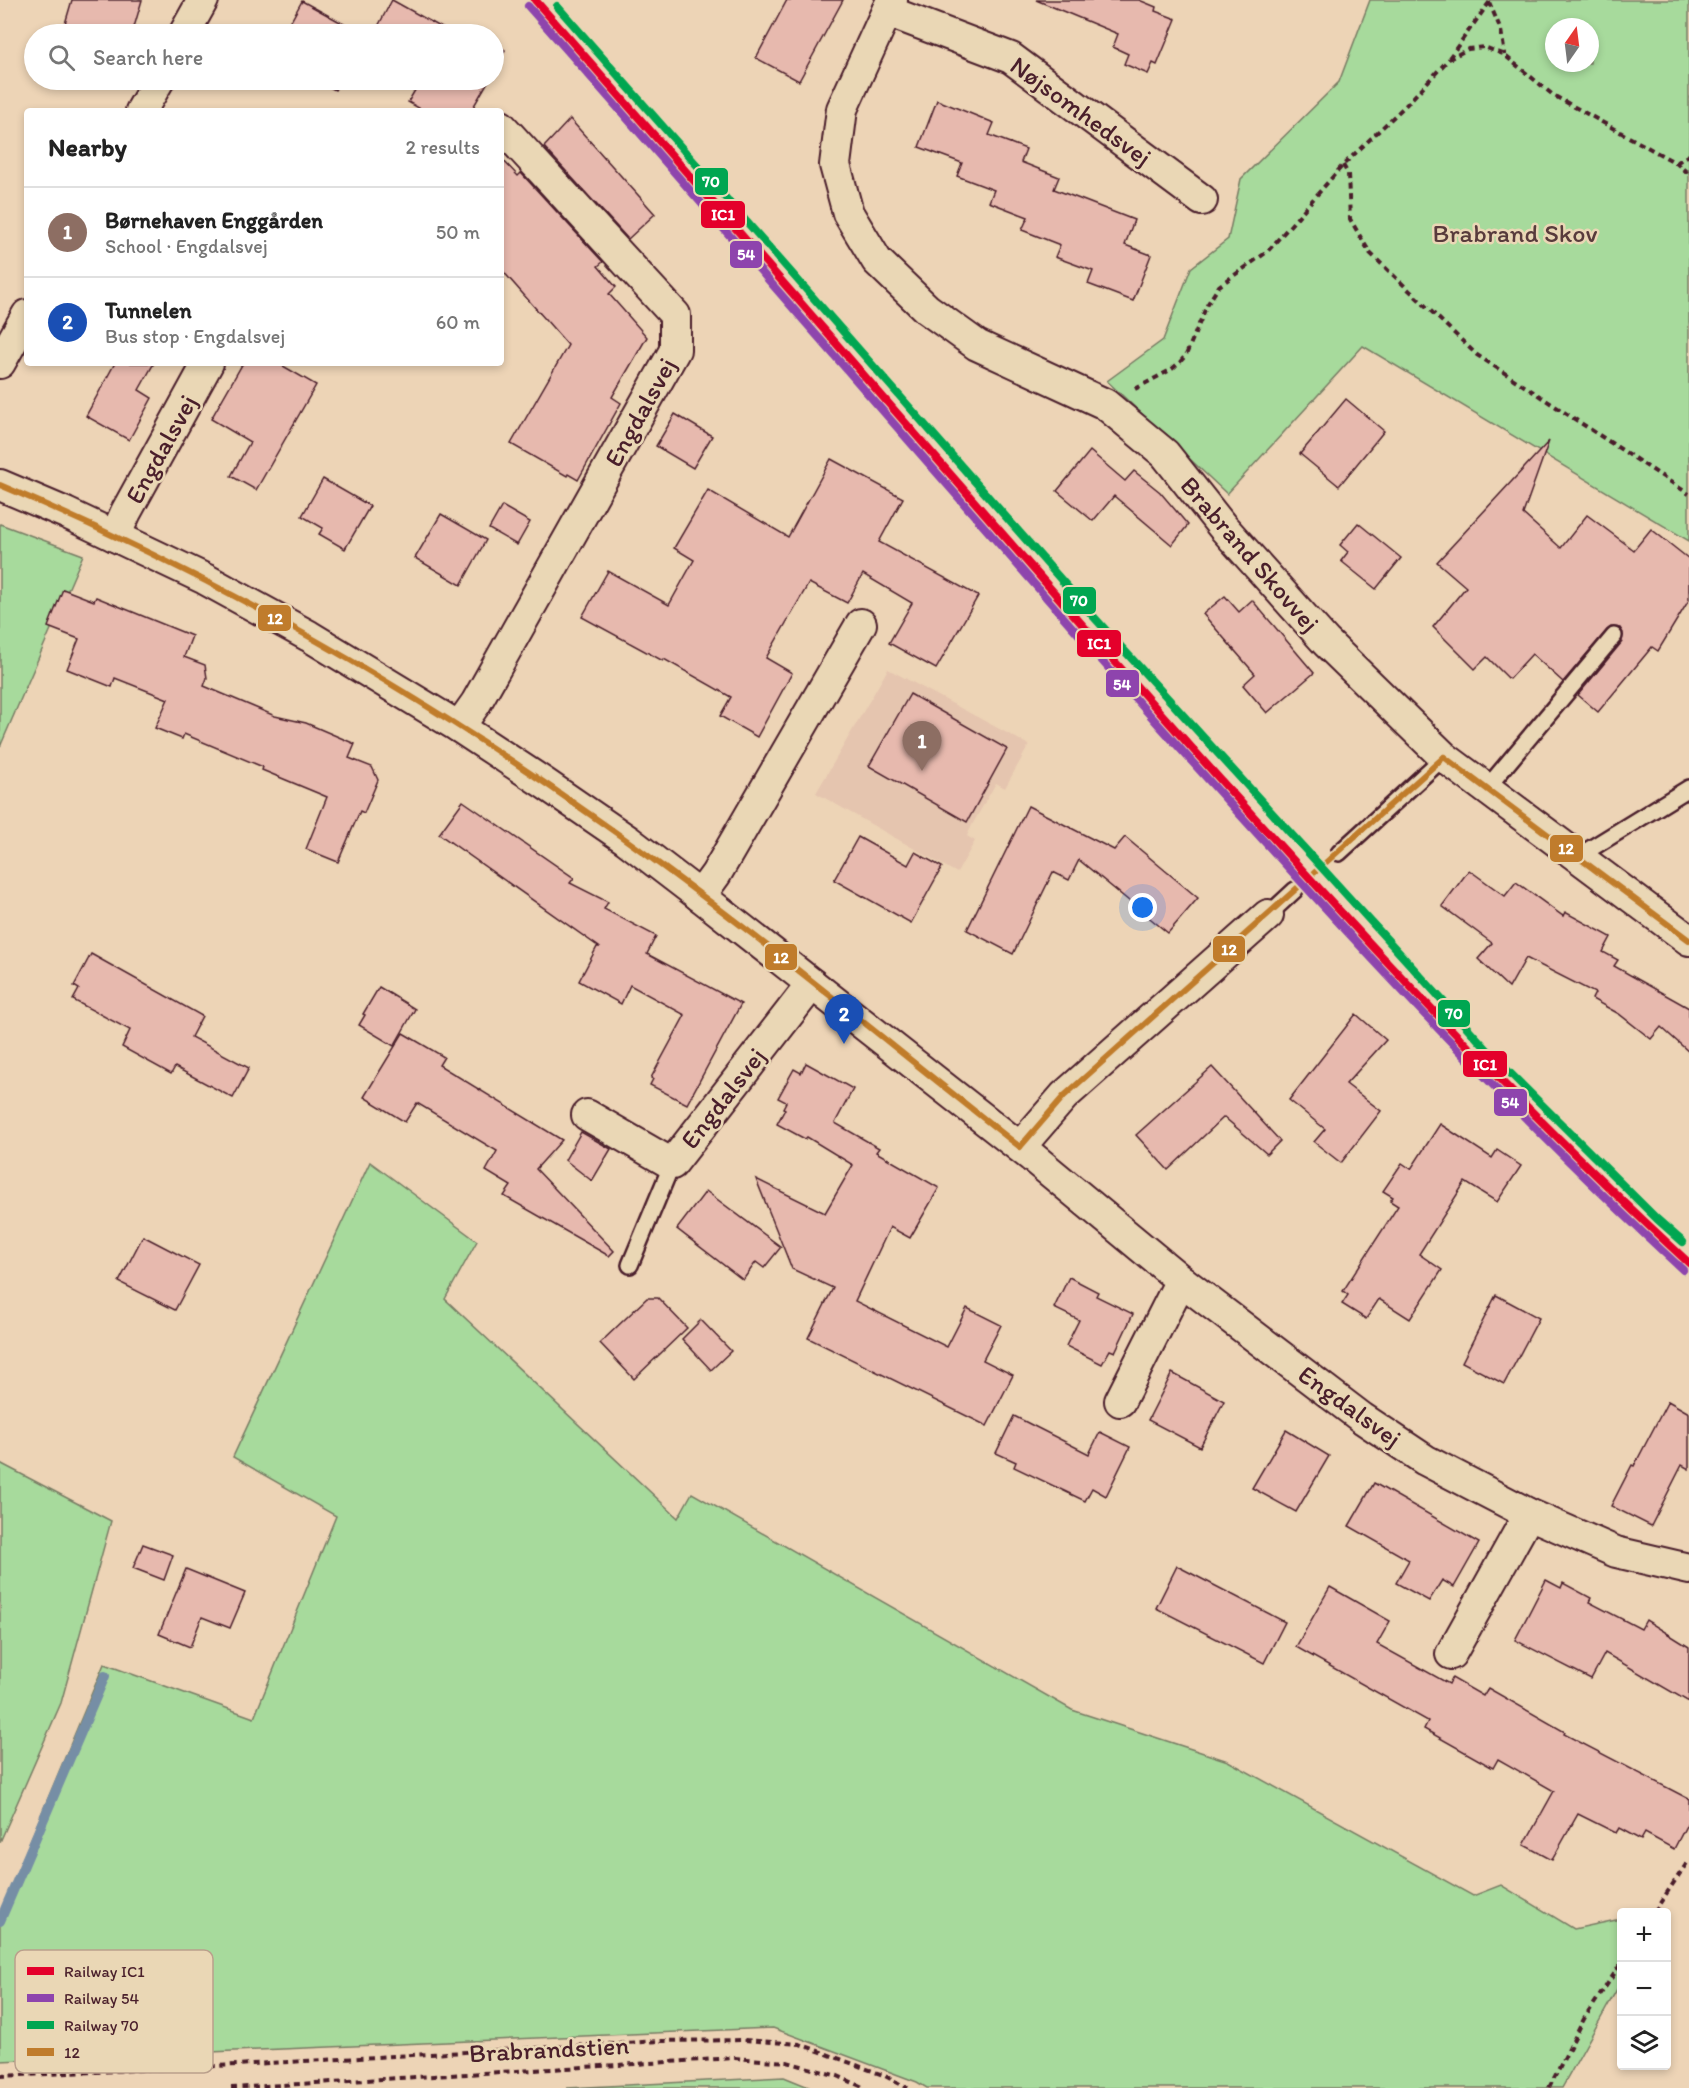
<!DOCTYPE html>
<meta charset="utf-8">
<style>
:root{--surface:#fff;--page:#f6f6f6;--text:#222;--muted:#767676;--line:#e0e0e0;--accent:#d1495b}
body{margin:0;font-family:Itim,sans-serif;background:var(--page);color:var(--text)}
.controls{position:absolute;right:18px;bottom:18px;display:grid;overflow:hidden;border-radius:6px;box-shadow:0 3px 9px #0003}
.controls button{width:54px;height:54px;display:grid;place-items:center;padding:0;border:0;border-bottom:2px solid var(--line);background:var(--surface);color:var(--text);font:30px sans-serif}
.compass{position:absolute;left:1545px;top:18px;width:54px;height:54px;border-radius:50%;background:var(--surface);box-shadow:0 3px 9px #0003;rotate:14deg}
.you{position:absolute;left:1143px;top:908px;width:21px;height:21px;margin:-15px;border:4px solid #fff;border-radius:50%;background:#1a73e8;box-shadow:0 0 0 9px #1a73e833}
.badge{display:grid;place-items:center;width:39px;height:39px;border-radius:50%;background:var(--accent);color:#fff;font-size:20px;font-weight:700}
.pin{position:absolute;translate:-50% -50px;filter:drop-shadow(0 2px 3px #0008)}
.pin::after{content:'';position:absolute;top:32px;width:21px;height:18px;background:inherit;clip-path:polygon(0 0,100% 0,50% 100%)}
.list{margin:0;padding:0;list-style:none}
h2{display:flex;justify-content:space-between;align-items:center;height:78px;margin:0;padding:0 24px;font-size:26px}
h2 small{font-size:20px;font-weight:400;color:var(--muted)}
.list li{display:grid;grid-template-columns:39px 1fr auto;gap:18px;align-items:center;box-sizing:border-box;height:90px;padding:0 24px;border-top:2px solid var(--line)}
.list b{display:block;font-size:22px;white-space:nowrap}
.list p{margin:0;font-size:20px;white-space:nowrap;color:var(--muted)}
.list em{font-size:20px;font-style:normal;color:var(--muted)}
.icon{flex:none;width:33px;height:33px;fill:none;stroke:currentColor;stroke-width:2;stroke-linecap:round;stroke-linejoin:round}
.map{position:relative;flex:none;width:1689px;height:2088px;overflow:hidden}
.search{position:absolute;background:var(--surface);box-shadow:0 3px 9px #0003;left:24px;top:24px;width:480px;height:66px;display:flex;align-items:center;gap:15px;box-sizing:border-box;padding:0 21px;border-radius:33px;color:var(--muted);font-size:22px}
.panel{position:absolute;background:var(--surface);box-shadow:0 3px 9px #0003;left:24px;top:108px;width:480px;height:258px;border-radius:6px}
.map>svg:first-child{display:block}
</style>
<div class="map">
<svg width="1689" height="2088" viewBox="0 0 1689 2088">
<rect width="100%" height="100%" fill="#edd4b6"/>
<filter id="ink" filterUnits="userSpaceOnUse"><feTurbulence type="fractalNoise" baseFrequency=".0167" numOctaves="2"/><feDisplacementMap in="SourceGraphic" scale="12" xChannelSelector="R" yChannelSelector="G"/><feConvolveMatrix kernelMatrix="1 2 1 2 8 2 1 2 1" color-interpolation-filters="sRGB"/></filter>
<g filter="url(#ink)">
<path fill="#e5c5af" d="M888,669l141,76 -24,43 -9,-5 -24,42 -5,11 8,5 -18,32 -141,-80z"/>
<g fill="#a7da9c" stroke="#787c64" stroke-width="1.5" fill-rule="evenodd">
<path d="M1370,0h319v541l-326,-195 -136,148 -120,-113 56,-41 28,-72 37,-29 13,-60 98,-97zM1554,27h36v36h-36z"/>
<path d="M0,524l83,31 -83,192z"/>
<path d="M370,1162l107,79 -32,58 233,219 14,-25 380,217 156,51 245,135 28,-11 73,44 47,-10v63l-59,106h-635l-10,-6 -144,-54 -773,33v-148l104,-249 150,54 82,-202 -103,-59z"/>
<path d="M0,1463l111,58 -50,182 -61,139z"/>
<path d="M784,2077l27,11h-244z"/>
</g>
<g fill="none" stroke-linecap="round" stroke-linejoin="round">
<path stroke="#768ea5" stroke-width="10" d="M0,1921l105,-245"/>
</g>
<g fill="#e7b9ae" stroke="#4a1f2b" stroke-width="1.5">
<path d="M72,0h70l-10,34h-70z"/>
<path d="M392,0l61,34h-79z"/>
<path d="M787,0h56l-44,81 -43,-23z"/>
<path d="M1036,0h103l17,7 -1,4 21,8 -19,46 -4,-2 -5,11 -24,-10 4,-10 -15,-7 5,-13z"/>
<path d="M302,1l60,33h-78z"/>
<path d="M494,44l11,6 -11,21z"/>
<path d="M316,80h28l-2,2 -2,-1 -5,9z"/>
<path d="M421,80h68l-18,31h-47l-16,-9z"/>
<path d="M937,100l57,23 -5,12 37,14 -5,13 38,15 -5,12 80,31 -9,25 26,10 -18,46 -45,-17 5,-13 -38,-14 5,-12 -38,-15 6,-13 -39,-15 5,-12 -37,-14 5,-13 -43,-16z"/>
<path d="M570,119l85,95 -27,25 -84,-92z"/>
<path d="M501,158l17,18 3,-3 82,89 -5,4 18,21 -7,7 38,43 -35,60 9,6 -43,77 -10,-6 -1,2 -56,-32 57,-99 -67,-76z"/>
<path d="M115,363h39l-15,27 13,8 -23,42 -43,-24z"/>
<path d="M243,363h35l38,22 -60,105 -25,-14 19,-34 -39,-23z"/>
<path d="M1346,399l38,32 -45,55 -39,-32z"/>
<path d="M675,414l37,22 -19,32 -37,-22z"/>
<path d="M1549,441l-26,73 38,34 26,-33 47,35 17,-21 38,30v41l-31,51 -6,-4 -54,65 -20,-17 44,-53 1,-9 -3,-5 -9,-1 -4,3 -44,52 -31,-28 -23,25 -22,-22 -12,12 -42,-42 33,-40 -29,-25z"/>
<path d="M1090,451l35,30 9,-10 26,21 28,33 -16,20 -58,-49 -21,25 -36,-30z"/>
<path d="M831,459l72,39 -24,44 99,54 -42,73 -47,-26 23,-40 -49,-29 -16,29 -38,-20 -43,75 26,15 -35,64 -37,-21 11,-19 -67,-38 -1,2 -81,-44 26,-46 61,34 25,-45 -20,-12 34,-58 80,47z"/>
<path d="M323,479l47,27 -25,43 -26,-15 4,-6 -21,-12z"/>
<path d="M502,506l28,16 -13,23 -28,-16z"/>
<path d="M441,514l45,26 -25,45 -46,-27z"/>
<path d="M1358,523l43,35 -25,31 -35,-28 7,-9 -8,-7z"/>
<path d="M63,589l31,12 2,-4 96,39 -8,21 21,8 2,13 -3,8 71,30 31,7 49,21 -6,14 23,9 6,13 -14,33 -4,-2 -22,51 -32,-13 21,-52 -65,-27 1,-3 -79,-33 -2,5 -27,-11 13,-29 -53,-21 -3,9 -45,-18 12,-30 -31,-12z"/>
<path d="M1225,596l14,16 13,-12 62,73 -47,40 -24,-28 12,-11 -52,-60z"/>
<path d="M910,694l97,55 -40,73 -98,-56z"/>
<path d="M463,801l111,77 -4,5 38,19 -4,7 52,27 -9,18 94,50 -54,100 -37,-19 3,-6 -2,-1 34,-63 -55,-30 -9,19 -42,-23 18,-34h2l-160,-113z"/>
<path d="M1028,806l86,44 11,-13 73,61 -30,35 -89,-73 -10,20 -16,-8 -40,82 -46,-24z"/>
<path d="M858,837l50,28 7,-13 27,15 -31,56 -77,-43z"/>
<path d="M1469,870l36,26 11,-14 47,34 2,-4 46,25 -8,15 15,8 -4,6 75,42v44l-28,-25 -10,12 -32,-25 -27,-15 3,-6 -69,-35 -17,30 -31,-29 14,-16 -50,-37z"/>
<path d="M91,954l111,62 -11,21 58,31 -16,30 -58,-31 -4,7 -49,-27 8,-17 -57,-30 6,-11 -5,-3z"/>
<path d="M379,987l36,22 -21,37 -35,-21 6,-10 -2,-1z"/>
<path d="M1356,1014l30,26 -40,44 35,27 -40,52 -27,-21 11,-13 -36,-29z"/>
<path d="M403,1033l41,24 -5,8 123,75 -26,29 78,82 -5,5 -105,-60 7,-10 -25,-15 11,-20 -80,-48 -12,19 -41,-25z"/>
<path d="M806,1063l47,26 -18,34 44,25 -3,4 63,36 -29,50 -20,-11 -35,74 92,46 20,-39 34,17 -18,35 30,15 -26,51 -179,-88 25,-50 -41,-19 -36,-90 69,34 28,-48 -46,-28 -2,2 -28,-15 8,-15 -2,-1 3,-6 -8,-4 16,-29 7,4z"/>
<path d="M1212,1067l68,74 -13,13 -43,-37 -56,53 -32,-35z"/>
<path d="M1440,1124l52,34 5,-8 24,16 -24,36 -32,-20 -46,72 23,16 -32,49 -31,-20 -13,20 -24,-15 6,-9 -5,-4 55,-85 -8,-5 3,-4 -10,-6 19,-28 9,6z"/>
<path d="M581,1132l30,17 -19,32 -27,-21z"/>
<path d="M706,1191l75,56 -17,21 -8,-6 -13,18 -66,-51z"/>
<path d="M143,1236l56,29 -24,45 -56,-28z"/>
<path d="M1069,1277l29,15 -2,4 37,18 -18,38 -5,-2 -8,14 -36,-18 13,-26 -25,-12z"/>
<path d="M1496,1295l43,23 -35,66 -42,-22z"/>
<path d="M647,1298h11l29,30 -53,51 -34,-36z"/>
<path d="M701,1320l30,31 -20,19 -29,-31z"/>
<path d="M1172,1373l52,28 -24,46 -52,-27z"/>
<path d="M1668,1401l21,12v56l-7,-4 -31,61 -40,-20 21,-41 2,1z"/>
<path d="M1014,1416l75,38 11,-22 30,15 -24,49 -14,-8 -7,13 -71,-34 2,-5 -20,-9z"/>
<path d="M1286,1430l43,26 -33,56 -44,-24z"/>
<path d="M1374,1483l105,60 -25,44 -12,-7 -13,21 -33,-18 13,-23 -60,-34z"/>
<path d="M143,1544l30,11 -9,25 -31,-12z"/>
<path d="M1177,1566l108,56 -21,41 -108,-55z"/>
<path d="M186,1569l59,24 -15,35 -28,-11 -12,30 -31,-13z"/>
<path d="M1546,1580l15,8 2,-5 28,15 -2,4 52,27 5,-9 43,27v55l-84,-49 -14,26 -76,-39z"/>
<path d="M1330,1587l60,34 -13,23 72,40 3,-6 31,18 5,-8 77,44 -1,2 125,65v21l-15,29 -29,-16 -4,7 -22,-12 -3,5 -38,-19 -26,46 -28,-15 30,-54 -56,-32 -5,9 -69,-39 4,-8 -132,-74z"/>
</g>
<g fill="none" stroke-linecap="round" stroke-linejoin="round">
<defs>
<g id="lane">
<path d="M1486,789l128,-153"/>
<path d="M1339,853l105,-96"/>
<path d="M1577,857l112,-69"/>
<path d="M1268,915l27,-25"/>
<path d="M630,1265l42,-101"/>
</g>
<g id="street">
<path d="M892,0l-50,109 -7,56 13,48 29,48 50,48 50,36 128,59 60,50 57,72 104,116 118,115 245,183"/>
<path d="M887,11l124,47 191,142"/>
<path d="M184,34l19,-34"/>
<path d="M141,111l18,-31"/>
<path d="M0,363l27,-48"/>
<path d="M0,485l66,28 139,66 104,57 150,91 85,56 83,57 73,56 331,260 151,125 180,137 63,42 104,54 87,38 73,17"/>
<path d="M115,536l11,-24 82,-149"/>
<path d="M459,727l17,-24 199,-353v-35l-174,-189"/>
<path d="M700,896l16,-22 145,-250"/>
<path d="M587,1115l85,49 140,-180"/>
<path d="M1020,1147l44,-51 204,-181"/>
<path d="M1120,1401l55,-109 7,-11"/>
<path d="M1451,1654l78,-140"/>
</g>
</defs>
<use href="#lane" stroke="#4a1f2b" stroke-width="20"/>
<use href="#street" stroke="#4a1f2b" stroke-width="34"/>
<g stroke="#4a1f2b" stroke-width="4" stroke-dasharray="6 4.5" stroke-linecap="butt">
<path d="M1489,2l12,28 4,25"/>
<path d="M1449,58l42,-58"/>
<path d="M1676,163l13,-8"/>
<path d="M1343,165l5,9 2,45 20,34 107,102 212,139"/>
<path d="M1135,389l37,-20 8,-7 6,-7 21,-50 12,-19 48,-34 76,-87 64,-61 42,-45 19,-10 16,-2 19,7 50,41 123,68 13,11"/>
<path d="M1654,1912l35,-52"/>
<path d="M0,2076l164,-7 496,-28 85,-1 55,4 83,31 25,13"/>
<path d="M231,2088l504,-30 52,4 51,14 27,12"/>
<path d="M1549,2088l35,-69 38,-57"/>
</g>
<use href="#lane" stroke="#ead7b5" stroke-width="15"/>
<use href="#street" stroke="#ead7b5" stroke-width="30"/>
<defs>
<g id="bus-1">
<path d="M0,485c211,89 412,203 598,335 146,102 282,217 422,327"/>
<path d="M1444,757l245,183"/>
<path d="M1020,1147l44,-51 380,-339"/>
</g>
</defs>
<use href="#bus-1" stroke="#ead7b5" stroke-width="10"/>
<use href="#bus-1" stroke="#c07c2c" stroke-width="6"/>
<defs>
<path id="rail-1" d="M535,0c211,238 418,480 630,718 168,188 338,374 524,545"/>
<path id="rail-2" d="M528,6c211,238 418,480 630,718 169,188 339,375 525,546"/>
<path id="rail-3" d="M557,6l536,610 401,441 163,162 26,23"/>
</defs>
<use href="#rail-1" stroke="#ead7b5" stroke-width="12"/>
<use href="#rail-2" stroke="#ead7b5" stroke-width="12"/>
<use href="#rail-3" stroke="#ead7b5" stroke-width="12"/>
<use href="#rail-1" stroke="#e4002b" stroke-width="8"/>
<use href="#rail-2" stroke="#8e44ad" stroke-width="8"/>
<use href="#rail-3" stroke="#00a651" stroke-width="8"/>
</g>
</g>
<g text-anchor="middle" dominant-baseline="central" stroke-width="5" stroke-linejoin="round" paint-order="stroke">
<g font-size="26" fill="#4a1f2b" stroke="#ead7b5">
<text transform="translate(1081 111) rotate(36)">Nøjsomhedsvej</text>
<text transform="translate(640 412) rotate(-61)">Engdalsvej</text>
<text transform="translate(161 449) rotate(-61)">Engdalsvej</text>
<text transform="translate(1250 554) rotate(49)">Brabrand Skovvej</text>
<text transform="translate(723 1098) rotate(-52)">Engdalsvej</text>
<text transform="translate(1350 1406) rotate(36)">Engdalsvej</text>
<text transform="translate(549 2049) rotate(-3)">Brabrandstien</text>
</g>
<g font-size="26" fill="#583b3c" stroke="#ead7b5">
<text x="1515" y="233">Brabrand Skov</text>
</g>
</g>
<rect x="15" y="1950" width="198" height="123" rx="9" fill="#ead7b5" stroke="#baa08c" stroke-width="1.5"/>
<rect x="27" y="1967" width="27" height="8" fill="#e4002b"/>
<rect x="27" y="1994" width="27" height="8" fill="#8e44ad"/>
<rect x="27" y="2021" width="27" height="8" fill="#00a651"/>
<rect x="27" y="2048" width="27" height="8" fill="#c07c2c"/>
<g font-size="16" fill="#4a1f2b">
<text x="64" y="1977">Railway IC1</text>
<text x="64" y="2004">Railway 54</text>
<text x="64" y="2031">Railway 70</text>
<text x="64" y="2058">12</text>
</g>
<g stroke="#ead7b5" stroke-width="2">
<rect x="694" y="167" width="35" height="29" rx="6" fill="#00a651"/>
<rect x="700" y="200" width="46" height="29" rx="6" fill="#e4002b"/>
<rect x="729" y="240" width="34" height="29" rx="6" fill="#8e44ad"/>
<rect x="1062" y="586" width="35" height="29" rx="6" fill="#00a651"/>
<rect x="257" y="604" width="35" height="28" rx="6" fill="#c07c2c"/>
<rect x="1076" y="629" width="46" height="29" rx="6" fill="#e4002b"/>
<rect x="1105" y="669" width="35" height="29" rx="6" fill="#8e44ad"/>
<rect x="1549" y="834" width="35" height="29" rx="6" fill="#c07c2c"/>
<rect x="1212" y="935" width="34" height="28" rx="6" fill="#c07c2c"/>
<rect x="764" y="943" width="34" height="28" rx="6" fill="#c07c2c"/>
<rect x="1437" y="999" width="34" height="29" rx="6" fill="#00a651"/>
<rect x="1462" y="1050" width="46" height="28" rx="6" fill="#e4002b"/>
<rect x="1493" y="1088" width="35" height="29" rx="6" fill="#8e44ad"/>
</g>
<g font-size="16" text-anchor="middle" font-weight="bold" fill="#fff">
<text x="711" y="187">70</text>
<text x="723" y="220">IC1</text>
<text x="746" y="260">54</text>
<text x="1079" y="606">70</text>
<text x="275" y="624">12</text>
<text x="1099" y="649">IC1</text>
<text x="1122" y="690">54</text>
<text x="1566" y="854">12</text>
<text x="1229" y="955">12</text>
<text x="781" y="963">12</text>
<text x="1454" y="1019">70</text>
<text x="1485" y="1070">IC1</text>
<text x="1510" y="1108">54</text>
</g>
</svg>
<div class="controls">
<button>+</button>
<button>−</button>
<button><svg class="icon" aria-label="layers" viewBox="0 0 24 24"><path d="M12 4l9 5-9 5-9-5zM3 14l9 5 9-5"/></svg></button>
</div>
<svg class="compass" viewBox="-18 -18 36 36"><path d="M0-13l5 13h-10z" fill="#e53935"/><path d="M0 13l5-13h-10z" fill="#767676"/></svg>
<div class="you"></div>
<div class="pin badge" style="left:922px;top:771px;background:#8d6e63">1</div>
<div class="pin badge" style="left:844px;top:1044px;background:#1a4fb4">2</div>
<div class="search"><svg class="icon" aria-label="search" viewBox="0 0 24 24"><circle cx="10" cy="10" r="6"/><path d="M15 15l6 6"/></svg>Search here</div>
<section class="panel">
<h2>Nearby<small>2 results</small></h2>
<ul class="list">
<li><span class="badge" style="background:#8d6e63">1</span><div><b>Børnehaven Enggården</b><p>School · Engdalsvej</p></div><em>50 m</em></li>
<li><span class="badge" style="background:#1a4fb4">2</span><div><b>Tunnelen</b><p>Bus stop · Engdalsvej</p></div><em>60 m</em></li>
</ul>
</section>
</div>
